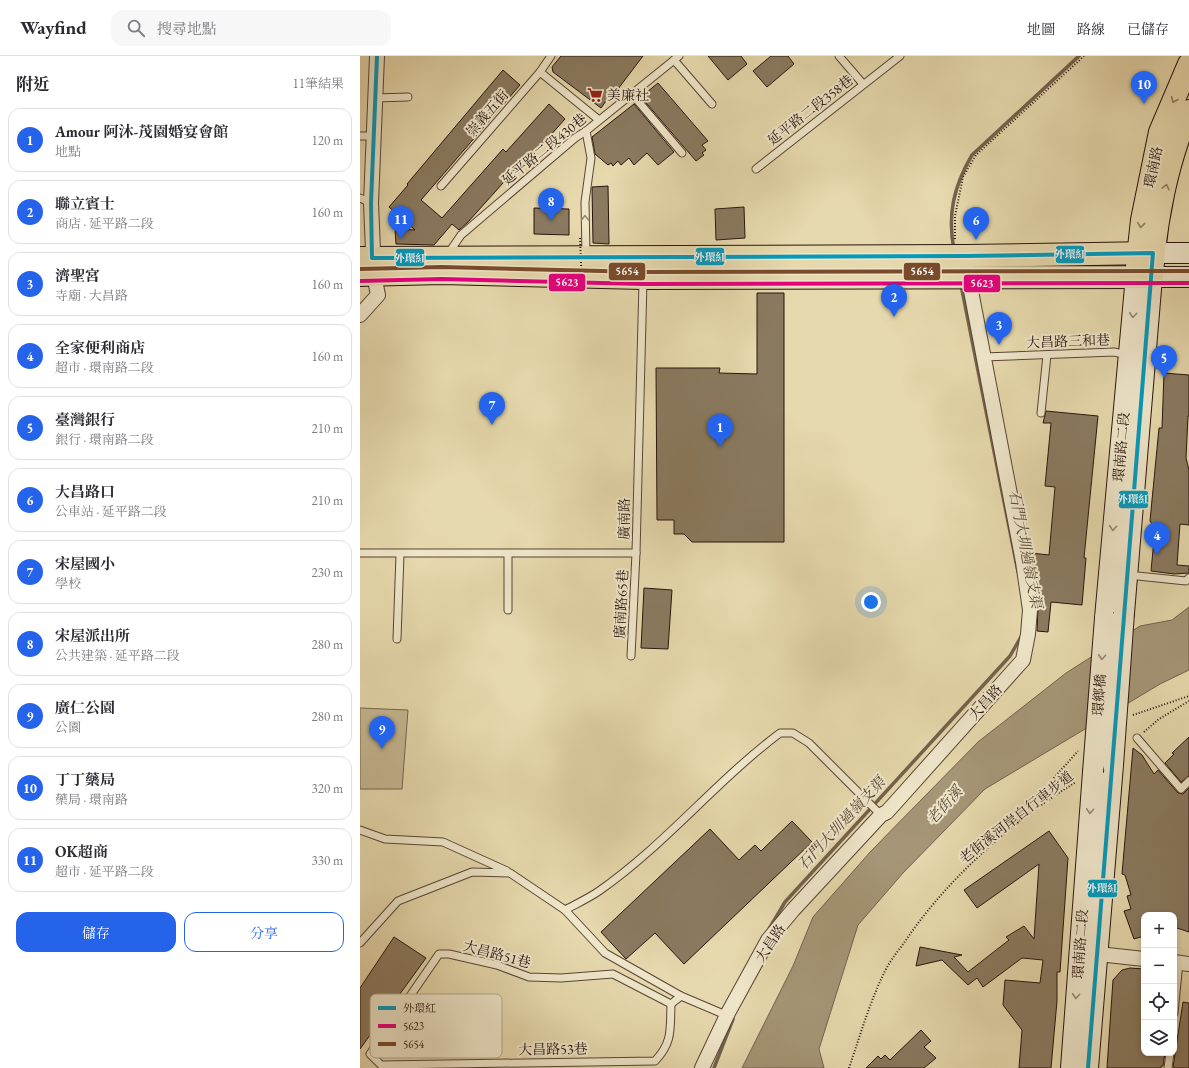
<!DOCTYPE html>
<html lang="zh-TW">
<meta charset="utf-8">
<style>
:root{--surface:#fff;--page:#f7f7f7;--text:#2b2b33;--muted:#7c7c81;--line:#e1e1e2;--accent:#2563eb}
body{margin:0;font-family:"EB Garamond","Noto Serif TC",serif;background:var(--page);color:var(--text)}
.controls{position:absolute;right:12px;bottom:12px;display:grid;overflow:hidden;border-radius:8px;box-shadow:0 2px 6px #0003}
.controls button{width:36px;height:36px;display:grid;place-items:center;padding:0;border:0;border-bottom:1px solid var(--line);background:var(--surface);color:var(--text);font:20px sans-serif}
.you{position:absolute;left:511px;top:546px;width:14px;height:14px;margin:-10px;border:3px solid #fff;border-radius:50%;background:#1a73e8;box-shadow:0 0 0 6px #1a73e833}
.badge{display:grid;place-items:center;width:26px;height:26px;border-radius:50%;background:var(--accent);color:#fff;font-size:13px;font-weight:700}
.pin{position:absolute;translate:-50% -33px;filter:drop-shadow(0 1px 2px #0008)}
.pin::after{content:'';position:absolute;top:21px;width:14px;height:12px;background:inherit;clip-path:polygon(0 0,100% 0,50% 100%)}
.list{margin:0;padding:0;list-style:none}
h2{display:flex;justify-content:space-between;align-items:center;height:52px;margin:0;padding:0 16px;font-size:17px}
h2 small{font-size:13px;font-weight:400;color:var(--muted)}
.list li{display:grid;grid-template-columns:26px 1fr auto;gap:12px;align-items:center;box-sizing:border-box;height:64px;margin:0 8px 8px;padding:0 8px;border:1px solid var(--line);border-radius:12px}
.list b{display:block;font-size:15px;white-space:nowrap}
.list p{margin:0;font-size:13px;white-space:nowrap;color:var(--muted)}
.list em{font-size:13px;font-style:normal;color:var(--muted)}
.actions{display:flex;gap:8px;padding:12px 16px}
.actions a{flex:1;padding:9px 0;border:1px solid var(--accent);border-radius:12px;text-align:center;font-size:14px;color:var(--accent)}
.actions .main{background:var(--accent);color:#fff}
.icon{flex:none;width:22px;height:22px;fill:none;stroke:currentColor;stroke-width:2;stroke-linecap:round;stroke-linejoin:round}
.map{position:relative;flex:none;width:829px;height:1012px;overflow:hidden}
header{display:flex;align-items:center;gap:24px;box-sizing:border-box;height:56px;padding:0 20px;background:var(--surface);border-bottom:1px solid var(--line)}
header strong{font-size:19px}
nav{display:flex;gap:22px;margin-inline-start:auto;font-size:14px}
.search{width:280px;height:36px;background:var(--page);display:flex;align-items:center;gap:10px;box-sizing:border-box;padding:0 14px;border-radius:12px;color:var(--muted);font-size:15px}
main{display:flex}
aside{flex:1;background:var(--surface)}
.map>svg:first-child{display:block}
</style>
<header>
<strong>Wayfind</strong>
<div class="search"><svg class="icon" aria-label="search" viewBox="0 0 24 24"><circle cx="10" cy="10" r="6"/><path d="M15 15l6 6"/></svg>搜尋地點</div>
<nav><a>地圖</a><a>路線</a><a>已儲存</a></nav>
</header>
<main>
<aside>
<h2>附近<small>11筆結果</small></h2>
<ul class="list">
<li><span class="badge">1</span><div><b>Amour 阿沐-茂園婚宴會館</b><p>地點</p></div><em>120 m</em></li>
<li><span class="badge">2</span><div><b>聯立賓士</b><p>商店 · 延平路二段</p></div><em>160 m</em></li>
<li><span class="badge">3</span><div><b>濟聖宮</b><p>寺廟 · 大昌路</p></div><em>160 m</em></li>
<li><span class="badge">4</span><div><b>全家便利商店</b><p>超市 · 環南路二段</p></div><em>160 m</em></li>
<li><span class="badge">5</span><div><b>臺灣銀行</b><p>銀行 · 環南路二段</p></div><em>210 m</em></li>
<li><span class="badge">6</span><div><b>大昌路口</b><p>公車站 · 延平路二段</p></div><em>210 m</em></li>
<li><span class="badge">7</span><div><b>宋屋國小</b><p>學校</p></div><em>230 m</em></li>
<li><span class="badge">8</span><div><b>宋屋派出所</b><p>公共建築 · 延平路二段</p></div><em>280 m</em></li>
<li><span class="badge">9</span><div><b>廣仁公園</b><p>公園</p></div><em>280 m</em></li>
<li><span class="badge">10</span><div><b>丁丁藥局</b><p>藥局 · 環南路</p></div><em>320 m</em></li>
<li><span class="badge">11</span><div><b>OK超商</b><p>超市 · 延平路二段</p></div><em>330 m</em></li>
</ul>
<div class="actions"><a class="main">儲存</a><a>分享</a></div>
</aside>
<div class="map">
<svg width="829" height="1012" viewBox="0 0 829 1012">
<rect width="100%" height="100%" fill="#e6d9ad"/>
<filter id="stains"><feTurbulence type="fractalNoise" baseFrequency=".005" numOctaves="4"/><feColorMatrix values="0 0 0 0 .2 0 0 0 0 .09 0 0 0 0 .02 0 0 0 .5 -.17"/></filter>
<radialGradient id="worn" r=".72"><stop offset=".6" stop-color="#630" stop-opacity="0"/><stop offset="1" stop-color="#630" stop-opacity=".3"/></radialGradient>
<path fill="#c6b892" stroke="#766650" d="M0,652l48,2 -6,79h-42z"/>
<path fill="#a59677" stroke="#73624d" d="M829,551v63l-29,14 -175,105 -82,84 -45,52 -39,124 5,19h-82l51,-102 20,-49 58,-66 107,-109 88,-69 74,-47 32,-6z"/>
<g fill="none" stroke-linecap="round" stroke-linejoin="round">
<g stroke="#73624d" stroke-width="3.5">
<path d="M594,194c-7,-36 0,-64 18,-95l107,-99"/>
<path d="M601,229l57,287"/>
<path d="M409,873l16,-27 225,-246 12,-21"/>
<path d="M354,1012l19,-49"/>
</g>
</g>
<g fill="#8a7a60" stroke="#27140d">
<path d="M201,0h82l-25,33 -2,-2 -15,21 -48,-36 -1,-5z"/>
<path d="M348,0h33l6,8 -19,16z"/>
<path d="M411,0h17l6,8 -27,23 -14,-16z"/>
<path d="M143,14l17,15 -99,115 21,18 61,-69 3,3 43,-48 16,15 -42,47 -3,-2 -52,58 -9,8 -7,-6 -18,21 -38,-1 -1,-15 20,1 -26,-23 19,-22 -1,-1z"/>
<path d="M298,27l50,58 -6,4 4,5 -4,3 2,2 -8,6 -55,-64z"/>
<path d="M274,48l40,48 -16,13 -11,-12 -13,12 -5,-7 -8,7 -3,-4 -5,5 -2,-3 -3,2 -13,-11 -3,-17z"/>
<path d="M248,130l1,58 -16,-1 -1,-56z"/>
<path d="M384,151l1,31 -29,2 -1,-31z"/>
<path d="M174,152l35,1v26l-35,-1z"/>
<path d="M397,237h27v249h-92l-8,-8h-10v-14h-17l-1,-152h64l-1,5 38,1z"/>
<path d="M804,317l25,2v41h-1l-2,42 3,12v55l-9,-1 -3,41 12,1v7l-15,1 -23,-3 4,-42 -5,-8 9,-93h3z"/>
<path d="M686,355l52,5 -14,142h2l-4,47 -31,-3 -3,30 -11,-1 1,-22 -8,-54 1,-2 18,2 6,-68 -10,-1 6,-63h-8z"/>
<path d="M284,532l28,2 -4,59 -27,-1z"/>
<path d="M829,681v39l-8,6 -16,-19 9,-9 -2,-1z"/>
<path d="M773,692l9,7 12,19 4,-4 20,23 5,1 6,-6v144l-15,-5v-12h-30v21l-10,3 -10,-28 7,-2 -4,-13 4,-1 -6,-20 -3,-1z"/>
<path d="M432,765l20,21 -128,122 -29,-31 -29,26 -25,-27 109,-103 29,31 16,-15 6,6z"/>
<path d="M689,775l19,27 -8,114h-3v29l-6,67h-32l3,-38 -19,-25 2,-25 35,3 3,-23 -21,-2 -39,29 -6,-9 -9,7 -26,-25 -26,6 4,-19 42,8 -8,2 14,15 41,-32 -3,-3 18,-11 10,13 5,-75 -62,44 -13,-18z"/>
<path d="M34,881l32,21 -66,91v-61z"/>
<path d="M770,912l14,1v84h21l-2,13h-2v2h-54l6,-88 9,-10z"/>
<path d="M823,946l6,1v65h-13l-3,-1z"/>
<path d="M561,974l10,11 -7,6 12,11 -12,10h-58l12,-12 3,3 4,-4 5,5z"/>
</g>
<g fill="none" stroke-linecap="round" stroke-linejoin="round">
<defs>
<g id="lane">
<path d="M479,0l24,28"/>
<path d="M314,4l38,44"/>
<path d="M180,16l59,48"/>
<path d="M272,38l50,59"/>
<path d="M15,42l33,-1"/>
<path d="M0,80h13"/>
<path d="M396,113l144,-113"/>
<path d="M81,130l99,-114 11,-16"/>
<path d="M0,142l11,5"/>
<path d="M88,198l13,-19 114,-97 11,-7 93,-75"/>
<path d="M226,198l-1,-52 6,-44 -5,-27"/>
<path d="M623,301l131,-5 14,3"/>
<path d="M681,357l6,-58"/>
<path d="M0,497h276"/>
<path d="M768,519l58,6 3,-3"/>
<path d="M148,554v-56"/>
<path d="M37,583l3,-85"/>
<path d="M271,600l5,-103 7,-272"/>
<path d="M777,682l44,51 8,-8"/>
<path d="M0,774l25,9 58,3 64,29"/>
<path d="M205,854c11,-6 24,-12 34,-19 66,-46 117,-110 181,-158h13l16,10 72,72"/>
<path d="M0,887l38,-42 74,-29 38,1 55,37 40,43 76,43"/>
<path d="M79,898h10l48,11 32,12 32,1 52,-4 58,30c-1,25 2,38 -16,57l-274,4 -11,-11z"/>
<path d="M311,948l10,-8 47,20"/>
<path d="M814,957l5,-51"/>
<path d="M808,1012l2,-15"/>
</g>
<g id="street">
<path d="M0,259l18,-20 -4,-20 -3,-72 6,-147"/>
<path d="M729,897l55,6"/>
<path d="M814,906l15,2"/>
<path d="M342,1012l26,-55 40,-73 25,-30 88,-95 6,-3 136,-152 5,-26 2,-24 -7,-48 -56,-292"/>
</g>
<g id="secondary">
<path d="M793,197h36"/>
<path d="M764,557l28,-336h37"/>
<path d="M745,562l31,-342"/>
<path d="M711,1012l22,-296"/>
<path d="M728,1012l25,-303"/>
</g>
<g id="primary">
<path d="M0,202l605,-2 188,-3"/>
<path d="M777,211l5,-47 18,-88 29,-68"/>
<path d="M0,219l82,-2 201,5 509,-1c3,-54 15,-116 37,-166"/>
</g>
</defs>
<use href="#lane" stroke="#574535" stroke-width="9"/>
<use href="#street" stroke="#574535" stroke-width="16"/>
<use href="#secondary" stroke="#27140d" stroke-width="22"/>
<use href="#primary" stroke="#27140d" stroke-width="24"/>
<g stroke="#27140d" stroke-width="2" stroke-dasharray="1 2" stroke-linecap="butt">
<path d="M595,183v-23l8,-39 13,-22 108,-99"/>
<path d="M773,659l56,-19"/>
<path d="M784,676l15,-13 30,-18"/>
<path d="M654,771l16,-22 48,-54"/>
<path d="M489,1012c11,-32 21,-67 36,-97 5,-10 12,-19 19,-28 41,-62 108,-122 172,-161"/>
</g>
<use href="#lane" stroke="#efe6ca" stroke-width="7"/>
<use href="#street" stroke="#efe6ca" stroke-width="14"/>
<use href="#secondary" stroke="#efe6ca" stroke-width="20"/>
<use href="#primary" stroke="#e6d9ad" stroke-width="22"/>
<defs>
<g id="secondary-bridge">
<path d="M753,709l11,-152"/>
<path d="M733,716l12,-154"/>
</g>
</defs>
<use href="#secondary-bridge" stroke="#27140d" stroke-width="22" stroke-linecap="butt"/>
<path stroke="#27140d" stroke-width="2" stroke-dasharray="1 2" stroke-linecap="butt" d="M220,182l2,49"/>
<use href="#secondary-bridge" stroke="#efe6ca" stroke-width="20"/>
<defs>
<path id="bus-1" d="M17,0l-6,147 1,55 593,-2 188,-3 -65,815"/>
<path id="bus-2" d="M0,225l82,-2 201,5 546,-1"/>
<path id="bus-3" d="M0,213l82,-2 201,5 546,-1"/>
</defs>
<use href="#bus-1" stroke="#efe6ca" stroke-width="7"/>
<use href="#bus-2" stroke="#efe6ca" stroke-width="7"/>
<use href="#bus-3" stroke="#efe6ca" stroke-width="7"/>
<use href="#bus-1" stroke="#049abb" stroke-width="4"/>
<use href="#bus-2" stroke="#e5007d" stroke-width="4"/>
<use href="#bus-3" stroke="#7a4b2a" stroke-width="4"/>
</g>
<defs><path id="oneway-chevron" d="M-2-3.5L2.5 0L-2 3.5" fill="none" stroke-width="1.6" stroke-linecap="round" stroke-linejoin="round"/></defs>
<g stroke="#908065">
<use href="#oneway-chevron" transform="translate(814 44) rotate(113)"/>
<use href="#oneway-chevron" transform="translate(806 131) rotate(-77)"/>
<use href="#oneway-chevron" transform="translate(781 169) rotate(96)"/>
</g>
<g stroke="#958875">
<use href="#oneway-chevron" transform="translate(225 162) rotate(-91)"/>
<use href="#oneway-chevron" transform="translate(773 259) rotate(95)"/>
<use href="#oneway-chevron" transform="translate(753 472) rotate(95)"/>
<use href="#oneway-chevron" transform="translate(742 601) rotate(94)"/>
<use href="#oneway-chevron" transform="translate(730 755) rotate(94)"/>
<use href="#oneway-chevron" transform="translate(716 940) rotate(94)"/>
</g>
<defs>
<symbol id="supermarket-bare" viewBox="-9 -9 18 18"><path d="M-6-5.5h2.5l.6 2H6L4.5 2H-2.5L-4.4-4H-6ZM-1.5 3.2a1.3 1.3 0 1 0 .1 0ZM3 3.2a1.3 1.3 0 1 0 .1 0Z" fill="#8f2418" stroke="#efe6ca" stroke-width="2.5" paint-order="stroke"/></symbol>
</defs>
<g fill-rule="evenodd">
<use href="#supermarket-bare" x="224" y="28" width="22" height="22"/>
</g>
<g text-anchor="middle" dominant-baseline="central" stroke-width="4" stroke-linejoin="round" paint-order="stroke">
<g font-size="14" fill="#27140d" stroke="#efe6ca" text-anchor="start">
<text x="247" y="39">美廉社</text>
</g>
<g font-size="14" fill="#27140d" stroke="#efe6ca">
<text transform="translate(450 54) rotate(-38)">延平路二段358巷</text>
<text transform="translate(127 57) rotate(-49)">崇義五街</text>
<text transform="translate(184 93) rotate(-39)">延平路二段430巷</text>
<text transform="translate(793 111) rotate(-78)">環南路</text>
<text transform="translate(708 285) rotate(-2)">大昌路三和巷</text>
<text transform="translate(761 391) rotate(-85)">環南路二段</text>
<text transform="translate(264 463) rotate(-89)">廣南路</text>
<text transform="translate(261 548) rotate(-87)">廣南路65巷</text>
<text transform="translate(739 639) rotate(-86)">環鄉橋</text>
<text transform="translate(625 646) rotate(-48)">大昌路</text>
<text transform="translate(656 761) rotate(-38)">老街溪河岸自行車步道</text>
<text transform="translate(410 887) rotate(-56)">大昌路</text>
<text transform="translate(720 888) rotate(-86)">環南路二段</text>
<text transform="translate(137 898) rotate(15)">大昌路51巷</text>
<text transform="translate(193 993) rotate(-1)">大昌路53巷</text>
</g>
<g font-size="15" font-style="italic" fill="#594837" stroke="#efe6ca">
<text transform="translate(666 493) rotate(79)">石門大圳過嶺支渠</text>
<text transform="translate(584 749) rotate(-48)">老街溪</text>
<text transform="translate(481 767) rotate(-47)">石門大圳過嶺支渠</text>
</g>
</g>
<rect x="10" y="938" width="132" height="64" rx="6" fill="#efe6ca" stroke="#b3a791" stroke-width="1"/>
<rect x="18" y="950" width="18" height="4" fill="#049abb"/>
<rect x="18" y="968" width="18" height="4" fill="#e5007d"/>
<rect x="18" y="986" width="18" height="4" fill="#7a4b2a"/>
<g font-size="11" fill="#27140d">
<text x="43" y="956">外環紅</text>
<text x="43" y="974">5623</text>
<text x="43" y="992">5654</text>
</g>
<g stroke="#efe6ca" stroke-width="1.5">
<rect x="695" y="189" width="30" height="19" rx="4" fill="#049abb"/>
<rect x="335" y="191" width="30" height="19" rx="4" fill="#049abb"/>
<rect x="35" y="192" width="30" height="19" rx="4" fill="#049abb"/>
<rect x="543" y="206" width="38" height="19" rx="4" fill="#7a4b2a"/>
<rect x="248" y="206" width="38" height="19" rx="4" fill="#7a4b2a"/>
<rect x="188" y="217" width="38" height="19" rx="4" fill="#e5007d"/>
<rect x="603" y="218" width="38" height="19" rx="4" fill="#e5007d"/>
<rect x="758" y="434" width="31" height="19" rx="4" fill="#049abb"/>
<rect x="727" y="823" width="31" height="19" rx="4" fill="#049abb"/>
</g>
<g font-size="11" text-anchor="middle" font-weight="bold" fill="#fff">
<text x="710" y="202">外環紅</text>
<text x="350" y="205">外環紅</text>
<text x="50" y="206">外環紅</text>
<text x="562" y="219">5654</text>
<text x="267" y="219">5654</text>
<text x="207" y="230">5623</text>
<text x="622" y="231">5623</text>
<text x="773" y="447">外環紅</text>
<text x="742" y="836">外環紅</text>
</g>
<rect width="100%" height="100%" filter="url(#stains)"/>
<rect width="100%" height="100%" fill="url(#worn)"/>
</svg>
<div class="controls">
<button>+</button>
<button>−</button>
<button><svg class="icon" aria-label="locate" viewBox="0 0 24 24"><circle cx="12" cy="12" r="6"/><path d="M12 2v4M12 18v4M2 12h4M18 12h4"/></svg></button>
<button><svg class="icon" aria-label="layers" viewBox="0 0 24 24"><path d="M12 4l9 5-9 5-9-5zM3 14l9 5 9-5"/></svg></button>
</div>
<div class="you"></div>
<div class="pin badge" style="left:360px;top:391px">1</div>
<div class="pin badge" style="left:534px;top:261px">2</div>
<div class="pin badge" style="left:639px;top:289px">3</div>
<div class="pin badge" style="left:797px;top:499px">4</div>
<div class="pin badge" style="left:804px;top:322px">5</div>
<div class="pin badge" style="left:616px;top:184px">6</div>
<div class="pin badge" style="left:132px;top:369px">7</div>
<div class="pin badge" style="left:191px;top:165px">8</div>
<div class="pin badge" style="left:22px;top:693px">9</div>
<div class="pin badge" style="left:784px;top:48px">10</div>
<div class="pin badge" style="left:41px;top:183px">11</div>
</div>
</main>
